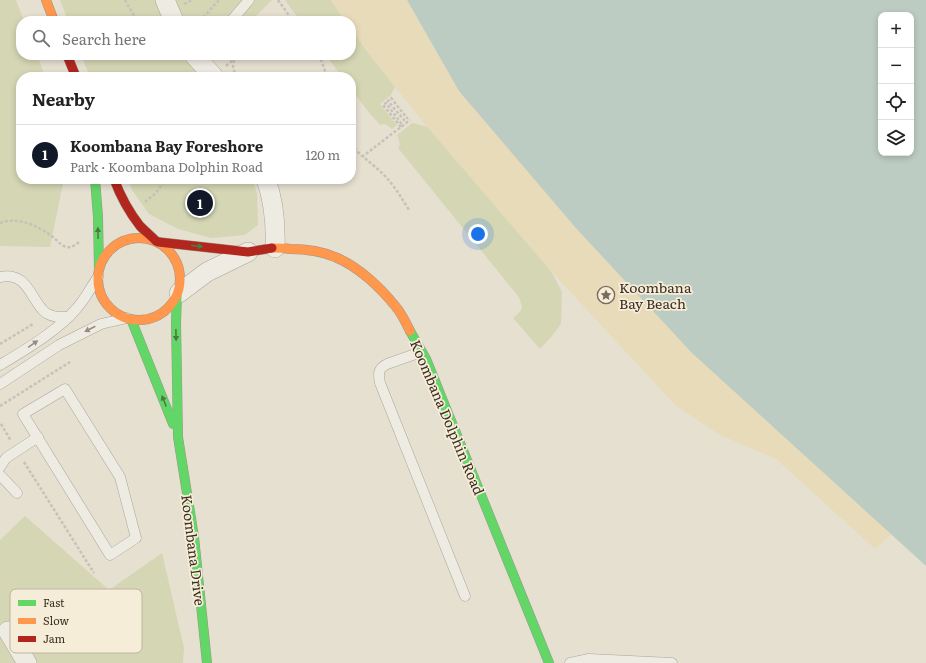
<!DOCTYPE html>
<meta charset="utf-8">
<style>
:root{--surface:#fff;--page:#f2f2f2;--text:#222;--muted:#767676;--line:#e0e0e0;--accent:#111827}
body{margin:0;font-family:Literata,serif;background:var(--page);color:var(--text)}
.controls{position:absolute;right:12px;top:12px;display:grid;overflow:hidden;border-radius:8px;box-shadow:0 2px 6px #0003}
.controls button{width:36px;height:36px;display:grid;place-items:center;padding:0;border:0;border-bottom:1px solid var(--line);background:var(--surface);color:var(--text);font:20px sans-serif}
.you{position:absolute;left:478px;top:234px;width:14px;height:14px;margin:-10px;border:3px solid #fff;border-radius:50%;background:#1a73e8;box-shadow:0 0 0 6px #1a73e833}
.badge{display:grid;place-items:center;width:26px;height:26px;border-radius:50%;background:var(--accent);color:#fff;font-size:13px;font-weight:700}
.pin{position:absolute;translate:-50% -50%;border:2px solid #fff;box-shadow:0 1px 4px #0006}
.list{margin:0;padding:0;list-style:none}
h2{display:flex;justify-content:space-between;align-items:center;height:52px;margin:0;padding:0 16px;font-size:17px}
h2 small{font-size:13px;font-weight:400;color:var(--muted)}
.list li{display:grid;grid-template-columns:26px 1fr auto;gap:12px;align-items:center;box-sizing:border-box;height:60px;padding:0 16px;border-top:1px solid var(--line)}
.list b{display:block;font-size:15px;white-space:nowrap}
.list p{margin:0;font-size:13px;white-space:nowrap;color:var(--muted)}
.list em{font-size:13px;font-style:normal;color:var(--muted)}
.icon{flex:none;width:22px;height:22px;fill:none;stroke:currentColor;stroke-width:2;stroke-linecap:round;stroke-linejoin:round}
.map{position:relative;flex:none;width:926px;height:663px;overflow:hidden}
.search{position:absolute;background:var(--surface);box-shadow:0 2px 6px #0003;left:16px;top:16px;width:340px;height:44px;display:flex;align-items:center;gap:10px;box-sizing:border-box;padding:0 14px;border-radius:16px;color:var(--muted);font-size:15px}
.panel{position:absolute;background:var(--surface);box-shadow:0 2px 6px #0003;left:16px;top:72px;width:340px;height:112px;border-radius:16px}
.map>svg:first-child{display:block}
</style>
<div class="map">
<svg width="926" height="663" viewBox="0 0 926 663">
<rect width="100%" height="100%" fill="#e6e0d1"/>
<g fill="#d5d6b4">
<path d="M0,0h16l8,21h-3v34h16l8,22h-24v102h43l-14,68 -50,-1z"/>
<path d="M60,0h212l-21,21h-183z"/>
<path d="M285,0h46l14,21h-45z"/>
<path d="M351,29l44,58 -4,8 -11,9 17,21 -5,4c-4,-3 -7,-7 -12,-4l-12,-14 -17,-22v-12h-9l-16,-22h25z"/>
<path d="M81,55h135l-18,17 4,5h-112z"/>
<path d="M412,123l16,4 123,144 11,21 -1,32 -9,12 -12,13 -27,-31c10,-8 11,-10 5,-22l-120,-148c4,-4 0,-9 -1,-13z"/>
<path d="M128,179h124l5,14 1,32 -13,10 -34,3 -33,-9 -29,-15 -17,-24z"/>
<path d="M25,516l84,74 53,-37 22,95 -1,15h-183v-123z"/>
</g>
<path fill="#e8dbba" d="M331,0h76l52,91 434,442 -18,16 -99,-90 -56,-24 -44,-29 -125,-135 -123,-143 -33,-41 -27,-34 -17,-24v-8h-6z"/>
<path fill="#bcccc2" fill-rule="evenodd" d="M407,0h519v566l-234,-213 -117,-126 -116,-136zM881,15h30v138h-30z"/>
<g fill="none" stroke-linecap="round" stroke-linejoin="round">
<defs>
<g id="lane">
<path d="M231,21l18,-21"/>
<path d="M0,277c25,-5 29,16 41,31 2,2 4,5 7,6 7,4 13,3 21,3"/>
<path d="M421,352l-34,12c-9,5 -9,9 -7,19l85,213"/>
<path d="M0,365c25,-15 59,-35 77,-57 8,-9 14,-21 21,-31"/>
<path d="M0,384l59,-39 42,-21 26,-6"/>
<path d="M65,389l55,88 16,61 -26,17 -87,-141z"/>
<path d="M0,467l6,-9 32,-21"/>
<path d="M0,475l17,18"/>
<path d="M570,663l19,-4 83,4"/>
</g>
<g id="street">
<path d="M165,0l9,21"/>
<path d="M194,55l20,22"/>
<path d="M266,179c8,23 10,45 9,69"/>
<path d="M179,293l28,-21 41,-20"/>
<path d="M8,631l19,32"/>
</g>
<g id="fast">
<path d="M95,179l3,38 1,52"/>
<path d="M177,296l-1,26 2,115 16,100 13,126"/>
<path d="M131,319l42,105"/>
<path d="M410,331l16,28 123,304"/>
</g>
<g id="slow">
<path d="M46,0l8,21"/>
<circle cx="139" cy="279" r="41"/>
<path d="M272,248c6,0 12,0 18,1 15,0 31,2 45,8 23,9 46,31 61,50 6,7 10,16 14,24"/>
</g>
<g id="jam">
<path d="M67,55l9,22"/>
<path d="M114,179c6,16 15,33 26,47 5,5 11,10 16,15"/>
<path d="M158,242l90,10 24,-4"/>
</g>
</defs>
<use href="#lane" stroke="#aca59a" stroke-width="11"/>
<use href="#street" stroke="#aca59a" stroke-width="20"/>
<use href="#fast" stroke="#9c958a" stroke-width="10"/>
<use href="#slow" stroke="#9c958a" stroke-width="10"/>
<use href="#jam" stroke="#9c958a" stroke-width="10"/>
<g stroke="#c7c2b9" stroke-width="2.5" stroke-dasharray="3 2" stroke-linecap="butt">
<path d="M125,0l12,21"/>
<path d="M278,0l15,21"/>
<path d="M184,4l8,-4"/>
<path d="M145,21l9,-4"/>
<path d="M200,21l19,-21"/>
<path d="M318,55l4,7 5,15"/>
<path d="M234,60l-1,7 3,10"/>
<path d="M226,66l8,-7 2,-4"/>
<path d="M401,127l-18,-22 3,-2 15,20 3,-3 -16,-19 3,-3 16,20 1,-1"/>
<path d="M351,144c9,12 22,20 32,30 11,11 18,23 26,36"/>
<path d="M362,157l48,-37"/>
<path d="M145,202l11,-9 10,-14"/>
<path d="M0,223c19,-7 38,3 53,14 4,3 7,8 13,10 5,1 10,-2 14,-6"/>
<path d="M0,344l33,-20"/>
<path d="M0,406l70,-44"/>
<path d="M1,424l10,17"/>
<path d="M24,462l70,111"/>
</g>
<use href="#lane" stroke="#eeebe3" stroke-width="10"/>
<use href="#street" stroke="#eeebe3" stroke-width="19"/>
<use href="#fast" stroke="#63d668" stroke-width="9"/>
<use href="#slow" stroke="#ff974d" stroke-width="9"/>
<use href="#jam" stroke="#b3261e" stroke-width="9"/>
</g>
<defs><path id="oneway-solid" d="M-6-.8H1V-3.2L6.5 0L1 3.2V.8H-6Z"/></defs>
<g fill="#4e7a41">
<use href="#oneway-solid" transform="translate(98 233) rotate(-91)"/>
<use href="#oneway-solid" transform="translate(197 246) rotate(6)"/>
<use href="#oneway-solid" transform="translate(176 335) rotate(89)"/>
<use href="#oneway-solid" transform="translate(164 401) rotate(-112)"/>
</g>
<g fill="#958c82">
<use href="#oneway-solid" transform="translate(90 329) rotate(153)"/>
<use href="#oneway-solid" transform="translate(33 344) rotate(-35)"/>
</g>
<defs>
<symbol id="sight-ring" viewBox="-11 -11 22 22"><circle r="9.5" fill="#f6edd9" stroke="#786c5f" stroke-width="1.5"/><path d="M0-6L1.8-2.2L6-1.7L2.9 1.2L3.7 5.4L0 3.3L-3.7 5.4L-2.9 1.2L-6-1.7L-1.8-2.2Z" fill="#786c5f"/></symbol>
</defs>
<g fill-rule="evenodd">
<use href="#sight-ring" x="596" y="285" width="20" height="20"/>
</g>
<g text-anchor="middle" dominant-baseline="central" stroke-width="3.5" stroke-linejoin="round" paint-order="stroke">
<g font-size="14" fill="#3c2e21" stroke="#f6edd9" text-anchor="start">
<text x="619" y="287">Koombana<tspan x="619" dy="16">Bay Beach</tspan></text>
</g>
<g font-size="14" fill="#3c2e21" stroke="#f6edd9">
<text transform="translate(448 417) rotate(67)">Koombana Dolphin Road</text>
<text transform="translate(194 550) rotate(83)">Koombana Drive</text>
</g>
</g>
<rect x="10" y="589" width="132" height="64" rx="6" fill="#f6edd9" stroke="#beb4a2" stroke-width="1"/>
<rect x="18" y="600" width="18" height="6" fill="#63d668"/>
<rect x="18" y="618" width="18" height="6" fill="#ff974d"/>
<rect x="18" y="636" width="18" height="6" fill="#b3261e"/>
<g font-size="11" fill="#3c2e21">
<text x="43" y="607">Fast</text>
<text x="43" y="625">Slow</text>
<text x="43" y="643">Jam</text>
</g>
</svg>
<div class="controls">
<button>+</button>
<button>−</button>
<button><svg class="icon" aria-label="locate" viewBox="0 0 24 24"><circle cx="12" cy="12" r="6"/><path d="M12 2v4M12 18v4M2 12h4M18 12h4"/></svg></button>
<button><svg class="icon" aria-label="layers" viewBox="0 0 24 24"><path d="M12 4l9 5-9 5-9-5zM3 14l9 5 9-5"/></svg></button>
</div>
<div class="you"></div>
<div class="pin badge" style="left:200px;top:203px">1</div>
<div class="search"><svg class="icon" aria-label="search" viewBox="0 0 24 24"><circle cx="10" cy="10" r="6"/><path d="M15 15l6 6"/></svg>Search here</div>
<section class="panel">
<h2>Nearby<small></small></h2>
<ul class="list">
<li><span class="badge">1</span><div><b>Koombana Bay Foreshore</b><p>Park · Koombana Dolphin Road</p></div><em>120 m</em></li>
</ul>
</section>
</div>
